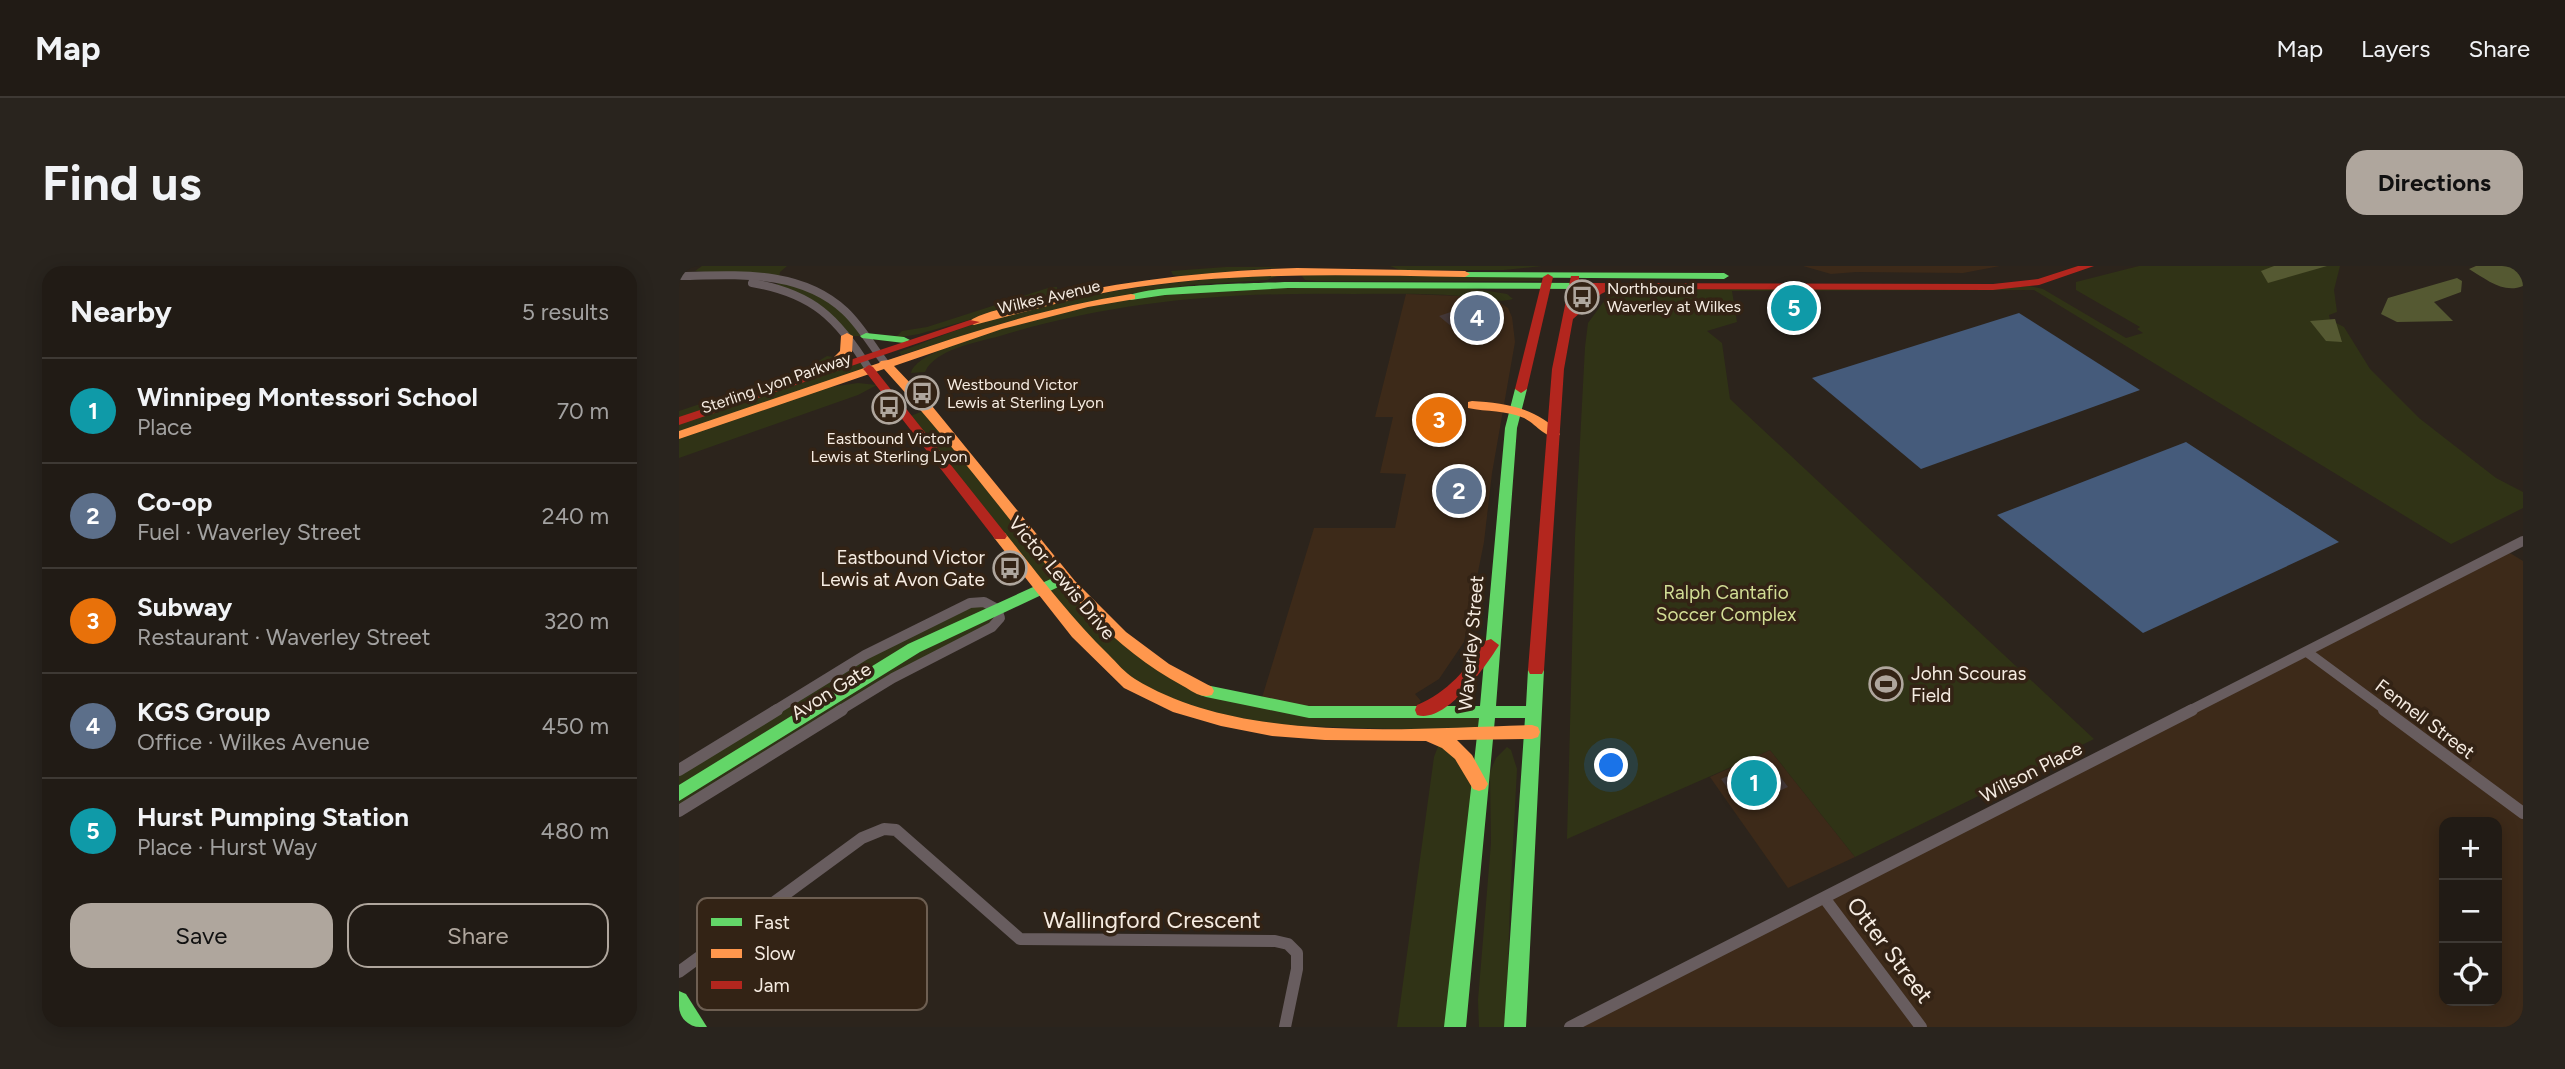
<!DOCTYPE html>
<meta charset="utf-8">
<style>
:root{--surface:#211b15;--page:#29241e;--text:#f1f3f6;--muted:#a2a1a0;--line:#3e3934;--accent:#afa69d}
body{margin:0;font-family:Figtree,sans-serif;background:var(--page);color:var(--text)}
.controls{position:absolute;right:21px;bottom:21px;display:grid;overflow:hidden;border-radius:14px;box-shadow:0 4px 18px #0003}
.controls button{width:63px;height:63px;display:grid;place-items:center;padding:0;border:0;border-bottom:2px solid var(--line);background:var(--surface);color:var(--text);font:35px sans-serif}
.you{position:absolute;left:933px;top:500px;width:24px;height:24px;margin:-18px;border:5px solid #fff;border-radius:50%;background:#1a73e8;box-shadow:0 0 0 10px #1a73e833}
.badge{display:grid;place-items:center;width:46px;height:46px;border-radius:50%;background:var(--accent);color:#fff;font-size:23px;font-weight:700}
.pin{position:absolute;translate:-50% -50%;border:4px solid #fff;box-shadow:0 2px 7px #0006}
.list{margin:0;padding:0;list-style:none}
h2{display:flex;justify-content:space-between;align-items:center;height:91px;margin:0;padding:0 28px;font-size:30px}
h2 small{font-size:23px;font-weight:400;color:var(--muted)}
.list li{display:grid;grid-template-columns:46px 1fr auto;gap:21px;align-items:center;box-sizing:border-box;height:105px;padding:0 28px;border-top:2px solid var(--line)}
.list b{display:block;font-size:26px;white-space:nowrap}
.list p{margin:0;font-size:23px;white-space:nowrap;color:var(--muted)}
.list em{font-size:23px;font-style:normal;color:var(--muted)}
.actions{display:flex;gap:14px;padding:21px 28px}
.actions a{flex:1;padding:16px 0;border:2px solid var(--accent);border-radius:21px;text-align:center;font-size:24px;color:var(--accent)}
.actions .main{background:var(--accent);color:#111}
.icon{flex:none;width:38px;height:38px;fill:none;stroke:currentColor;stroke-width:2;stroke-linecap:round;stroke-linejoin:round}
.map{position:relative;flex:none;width:1844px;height:761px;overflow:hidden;border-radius:21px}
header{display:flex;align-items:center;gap:42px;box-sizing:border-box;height:98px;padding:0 35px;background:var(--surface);border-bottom:2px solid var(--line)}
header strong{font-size:33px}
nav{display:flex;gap:38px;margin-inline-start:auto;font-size:24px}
.intro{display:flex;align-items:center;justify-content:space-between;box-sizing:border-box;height:168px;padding:0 42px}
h1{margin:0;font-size:49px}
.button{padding:18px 32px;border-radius:21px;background:var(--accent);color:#111;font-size:24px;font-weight:700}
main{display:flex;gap:42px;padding:0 42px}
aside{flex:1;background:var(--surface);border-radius:21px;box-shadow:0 4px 18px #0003}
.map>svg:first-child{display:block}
</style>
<header>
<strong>Map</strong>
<nav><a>Map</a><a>Layers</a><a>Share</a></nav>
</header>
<div class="intro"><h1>Find us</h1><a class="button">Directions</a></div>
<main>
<aside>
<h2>Nearby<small>5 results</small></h2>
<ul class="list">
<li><span class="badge" style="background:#0f9aa8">1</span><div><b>Winnipeg Montessori School</b><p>Place</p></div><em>70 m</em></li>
<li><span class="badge" style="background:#5c6f8a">2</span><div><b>Co-op</b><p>Fuel · Waverley Street</p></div><em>240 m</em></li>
<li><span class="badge" style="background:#e8710a">3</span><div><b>Subway</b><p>Restaurant · Waverley Street</p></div><em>320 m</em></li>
<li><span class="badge" style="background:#5c6f8a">4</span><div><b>KGS Group</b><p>Office · Wilkes Avenue</p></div><em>450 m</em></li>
<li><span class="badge" style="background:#0f9aa8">5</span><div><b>Hurst Pumping Station</b><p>Place · Hurst Way</p></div><em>480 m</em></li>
</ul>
<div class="actions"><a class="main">Save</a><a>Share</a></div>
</aside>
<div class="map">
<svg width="1844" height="761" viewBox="0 0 1844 761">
<rect width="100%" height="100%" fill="#2c241c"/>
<g fill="#3d2a19" fill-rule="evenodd">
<path d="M1124,0h197l-37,7 -107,-1 -25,2z"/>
<path d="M727,28l55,2 38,6 9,6 4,9 3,25 -23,131 -8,69 -20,100 -25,37 -24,15 6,7 -10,12 -151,-9 54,-176h81l11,-54 -26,-1 13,-56h-18z"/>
<path d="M1826,284l18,11v466h-952zM1765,556h53v179h-53z"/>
<path d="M1091,484l85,107 -67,31 -78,-111z"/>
</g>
<g fill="#303316">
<path d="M23,0h85l-7,6 -1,7 -84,-8z"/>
<path d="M711,0h152l-38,4h-104z"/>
<path d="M1460,0h201l-6,24 3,22 -8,3 1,5 14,7 26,42 49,49 77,60 27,14v16l-72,36 -417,-254 -302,1 5,31 -30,9 15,12 8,56 364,340 -239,118 -85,-107 -203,89 8,-302 10,-190 3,-24 22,-30 24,-5 358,1 38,-3 13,3 83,49 17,-5 -6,-4 3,-2 -64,-37v-8z"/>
<path d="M547,1h55l-101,9 -7,-1 -2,-4z"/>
<path d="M601,9l-13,5 -79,5 -123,22 -65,17 -99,31 -2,-3c35,-13 70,-28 106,-37 91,-24 182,-37 275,-40z"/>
<path d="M622,9l240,1v5h-225l-11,-1z"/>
<path d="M106,14l35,11 46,45h-19l-18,-21 -57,-29z"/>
<path d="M372,21h6l1,8 -139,39 -24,4 7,-7 25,-4z"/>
<path d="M574,21l217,1 37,6 6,5c-18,5 -35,-2 -53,-3 -35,-3 -71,-2 -107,-2 -122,-2 -235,6 -353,42 -22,6 -65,13 -75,36l-14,1c5,-32 189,-69 224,-75 39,-5 79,-7 118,-11z"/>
<path d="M148,90l14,2 -7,6 29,-6 6,11 -52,20 41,-6 19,2 -19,10 -179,63v-47l128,-43z"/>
<path d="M249,143l192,227 88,56 52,12 226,8 -1,20 -242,-8 -114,-41 -45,-41 -176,-225z"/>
<path d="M305,336l16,16 -107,60 -214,133v-41l186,-115 105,-52z"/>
<path d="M762,473l40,52 -26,236h-58l37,-270z"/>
<path d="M828,481l4,3 6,19 -7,132 -4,126h-27l-1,-27 13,-157 -1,-71 6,-14z"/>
</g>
<g fill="#555932">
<path d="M1595,0h53l-59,17 -7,-12z"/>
<path d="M1797,0h47v20c-20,8 -37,-7 -54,-17z"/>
<path d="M1778,12l5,3 -1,11 -27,10 19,19 -56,1 -16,-8 7,-16z"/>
<path d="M1656,53l7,23 -16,-1 -16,-20z"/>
</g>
<g fill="#455b7b">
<path d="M1340,47l121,77 -219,79 -109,-91z"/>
<path d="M1507,176l153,100 -196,91 -146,-118z"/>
</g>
<g fill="#443838">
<path d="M1109,34l21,1 5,17h-35l-3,-14z"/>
<path d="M792,39l27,20 -34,12 -25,-21z"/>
<path d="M1087,492l22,29 -46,21 -21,-29z"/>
</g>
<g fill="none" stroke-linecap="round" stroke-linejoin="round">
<g stroke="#685d5f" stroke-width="8">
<path d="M0,10c57,-1 121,-7 166,35 16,15 27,35 40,52"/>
<path d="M73,17c60,10 86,35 117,86"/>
</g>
<g stroke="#685d5f" stroke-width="10">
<path d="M1628,386l80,59"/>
<path d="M95,445l91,-56 105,-52 14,-1 13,7 3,9 -8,9 -99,51 -54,33"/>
<path d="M1510,445l334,-170"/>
</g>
<g stroke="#685d5f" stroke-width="12">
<path d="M1705,444l139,103"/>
<path d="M0,504l98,-60"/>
<path d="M0,545l163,-101"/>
<path d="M1146,633l96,128"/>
<path d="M0,706l183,-134 22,-9 12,1 124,109 255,2 13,3 9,9v16l-12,58"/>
<path d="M891,761l622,-317"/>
</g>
<g fill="#63d668" fill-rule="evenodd">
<path d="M782,6l263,1 5,3 -5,3 -259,-2 -4,-1z"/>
<path d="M609,16l296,1 5,3 -5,3 -296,-1 -123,7 -34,5 -5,-3c17,-12 133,-14 162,-15z"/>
<path d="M187,67l38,4 6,3 -6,3 -42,-5 -2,-2z"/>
<path d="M842,119l6,4 -10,39 -21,278h30l2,-36 2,-4h12l2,4 -18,357h-22l21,-309h-30l-29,309h-22l35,-309h-170l-103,-21 -6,-2 -2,-4 2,-4 6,-2 103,21h171l25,-278 10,-39z"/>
<path d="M385,307l7,5 -2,4 -149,70 -241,149v-16l229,-141z"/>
<path d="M0,725l7,3 21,33h-23l-5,-7z"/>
</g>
<g fill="#ff974d" fill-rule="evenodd">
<path d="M618,2l168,3 5,3 -5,3c-116,-2 -231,-6 -346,13 -50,9 -97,23 -145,35l-6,-3c14,-10 39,-14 56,-18 90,-23 181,-33 273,-36z"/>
<path d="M452,28l4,1v4l-47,8 -86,22 -108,37 38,40 143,175 51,51 43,32 43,23 2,4 -2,4c-11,4 -20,-4 -29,-9 -73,-39 -122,-102 -172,-165 -41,-52 -82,-103 -127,-152l-205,70v-8l200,-68 2,-2 7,-1c80,-27 159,-53 243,-66z"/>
<path d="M168,67l6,3 -1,16 -18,17h-8v-4l14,-14 1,-15z"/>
<path d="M793,135c33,2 66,7 88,33l-2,3c-12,2 -22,-13 -34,-19 -18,-8 -37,-6 -56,-10v-6z"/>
<path d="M321,265l5,2c33,41 65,84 103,121 9,9 17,19 27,25 107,66 276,49 397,46l6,2 2,5 -2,5 -6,2 -75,1 15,15 16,29 -3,5 -6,2 -6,-2 -18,-30 -13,-11 -16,-7 -101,-1 -53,-4 -51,-10 -48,-14 -49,-24 -52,-51 -77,-98 -2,-3z"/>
</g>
<g fill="#b3261e" fill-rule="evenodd">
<path d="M1399,0h16l-55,19 -46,5 -382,-1 -10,5 -28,25 -9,50 -20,301 -2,4h-12l-2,-4 24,-301 19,-93h8v10l5,-3 409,1 45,-5zM900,20l5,3h11l-20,16z"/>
<path d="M869,8l5,3 -26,112 -6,4 -6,-4 28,-112z"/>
<path d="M291,54l10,2 -301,103v-8z"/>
<path d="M190,99l4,2 132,166 2,3 -2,3h-10l-130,-168 -2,-2z"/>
<path d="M812,373l8,6c-13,21 -53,79 -82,70l-2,-5 2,-5c31,-13 50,-36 68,-64z"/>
</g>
</g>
<defs>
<symbol id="bus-ring" viewBox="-11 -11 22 22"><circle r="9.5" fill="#332315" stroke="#afa69d" stroke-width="1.5"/><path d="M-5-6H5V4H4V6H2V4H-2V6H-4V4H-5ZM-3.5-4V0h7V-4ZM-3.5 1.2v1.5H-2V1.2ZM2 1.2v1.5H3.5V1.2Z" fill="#afa69d"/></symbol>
<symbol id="stadium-ring" viewBox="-11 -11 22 22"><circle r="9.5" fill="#332315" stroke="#afa69d" stroke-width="1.5"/><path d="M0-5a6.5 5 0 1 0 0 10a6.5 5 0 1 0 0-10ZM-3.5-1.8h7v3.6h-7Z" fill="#afa69d"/></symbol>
</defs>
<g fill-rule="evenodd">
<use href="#bus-ring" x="884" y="12" width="38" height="38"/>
<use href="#bus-ring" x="224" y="108" width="38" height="38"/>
<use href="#bus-ring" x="191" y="122" width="38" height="38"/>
<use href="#bus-ring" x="312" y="283" width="38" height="38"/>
<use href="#stadium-ring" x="1188" y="399" width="38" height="38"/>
</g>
<g text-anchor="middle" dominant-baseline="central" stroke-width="7" stroke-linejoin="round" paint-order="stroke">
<g font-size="16" fill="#f6ece2" stroke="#332315" text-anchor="start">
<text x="928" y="22">Northbound<tspan x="928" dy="18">Waverley at Wilkes</tspan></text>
<text x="268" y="118">Westbound Victor<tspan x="268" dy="18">Lewis at Sterling Lyon</tspan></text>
<text x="210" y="172" text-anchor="middle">Eastbound Victor<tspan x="210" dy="18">Lewis at Sterling Lyon</tspan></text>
</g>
<g font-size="16" fill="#f6ece2" stroke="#332315">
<text transform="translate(370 31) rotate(-13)">Wilkes Avenue</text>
<text transform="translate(97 117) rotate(-19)">Sterling Lyon Parkway</text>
</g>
<g font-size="19" fill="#f6ece2" stroke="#332315" text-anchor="end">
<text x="306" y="291">Eastbound Victor<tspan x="306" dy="22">Lewis at Avon Gate</tspan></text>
<text x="1232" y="407" text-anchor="start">John Scouras<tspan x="1232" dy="22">Field</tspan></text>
</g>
<g font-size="19" fill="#f6ece2" stroke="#332315">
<text transform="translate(383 312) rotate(50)">Victor Lewis Drive</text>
<text transform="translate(792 377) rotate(-85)">Waverley Street</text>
<text transform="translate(152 425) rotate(-32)">Avon Gate</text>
<text transform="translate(1746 453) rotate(37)">Fennell Street</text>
<text transform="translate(1352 506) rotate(-27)">Willson Place</text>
</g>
<g font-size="19" fill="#d2dd95" stroke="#332315">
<text x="1047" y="326">Ralph Cantafio<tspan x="1047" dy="22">Soccer Complex</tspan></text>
</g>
<g font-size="23" fill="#f6ece2" stroke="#332315">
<text x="473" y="654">Wallingford Crescent</text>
<text transform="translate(1211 684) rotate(53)">Otter Street</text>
</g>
</g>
<rect x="18" y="632" width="230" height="112" rx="10" fill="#332315" stroke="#6e5f52" stroke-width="2"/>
<rect x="32" y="652" width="31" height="8" fill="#63d668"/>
<rect x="32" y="683" width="31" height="9" fill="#ff974d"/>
<rect x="32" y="715" width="31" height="8" fill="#b3261e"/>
<g font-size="19" fill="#f6ece2">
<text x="75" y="663">Fast</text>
<text x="75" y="694">Slow</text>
<text x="75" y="726">Jam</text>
</g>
</svg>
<div class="controls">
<button>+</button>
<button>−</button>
<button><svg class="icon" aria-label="locate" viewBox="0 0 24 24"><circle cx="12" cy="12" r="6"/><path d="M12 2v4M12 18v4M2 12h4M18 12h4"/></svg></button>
</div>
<div class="you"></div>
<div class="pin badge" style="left:1075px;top:517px;background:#0f9aa8">1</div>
<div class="pin badge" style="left:780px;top:225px;background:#5c6f8a">2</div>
<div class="pin badge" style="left:760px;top:154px;background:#e8710a">3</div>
<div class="pin badge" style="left:798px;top:52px;background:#5c6f8a">4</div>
<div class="pin badge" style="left:1115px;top:42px;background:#0f9aa8">5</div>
</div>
</main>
